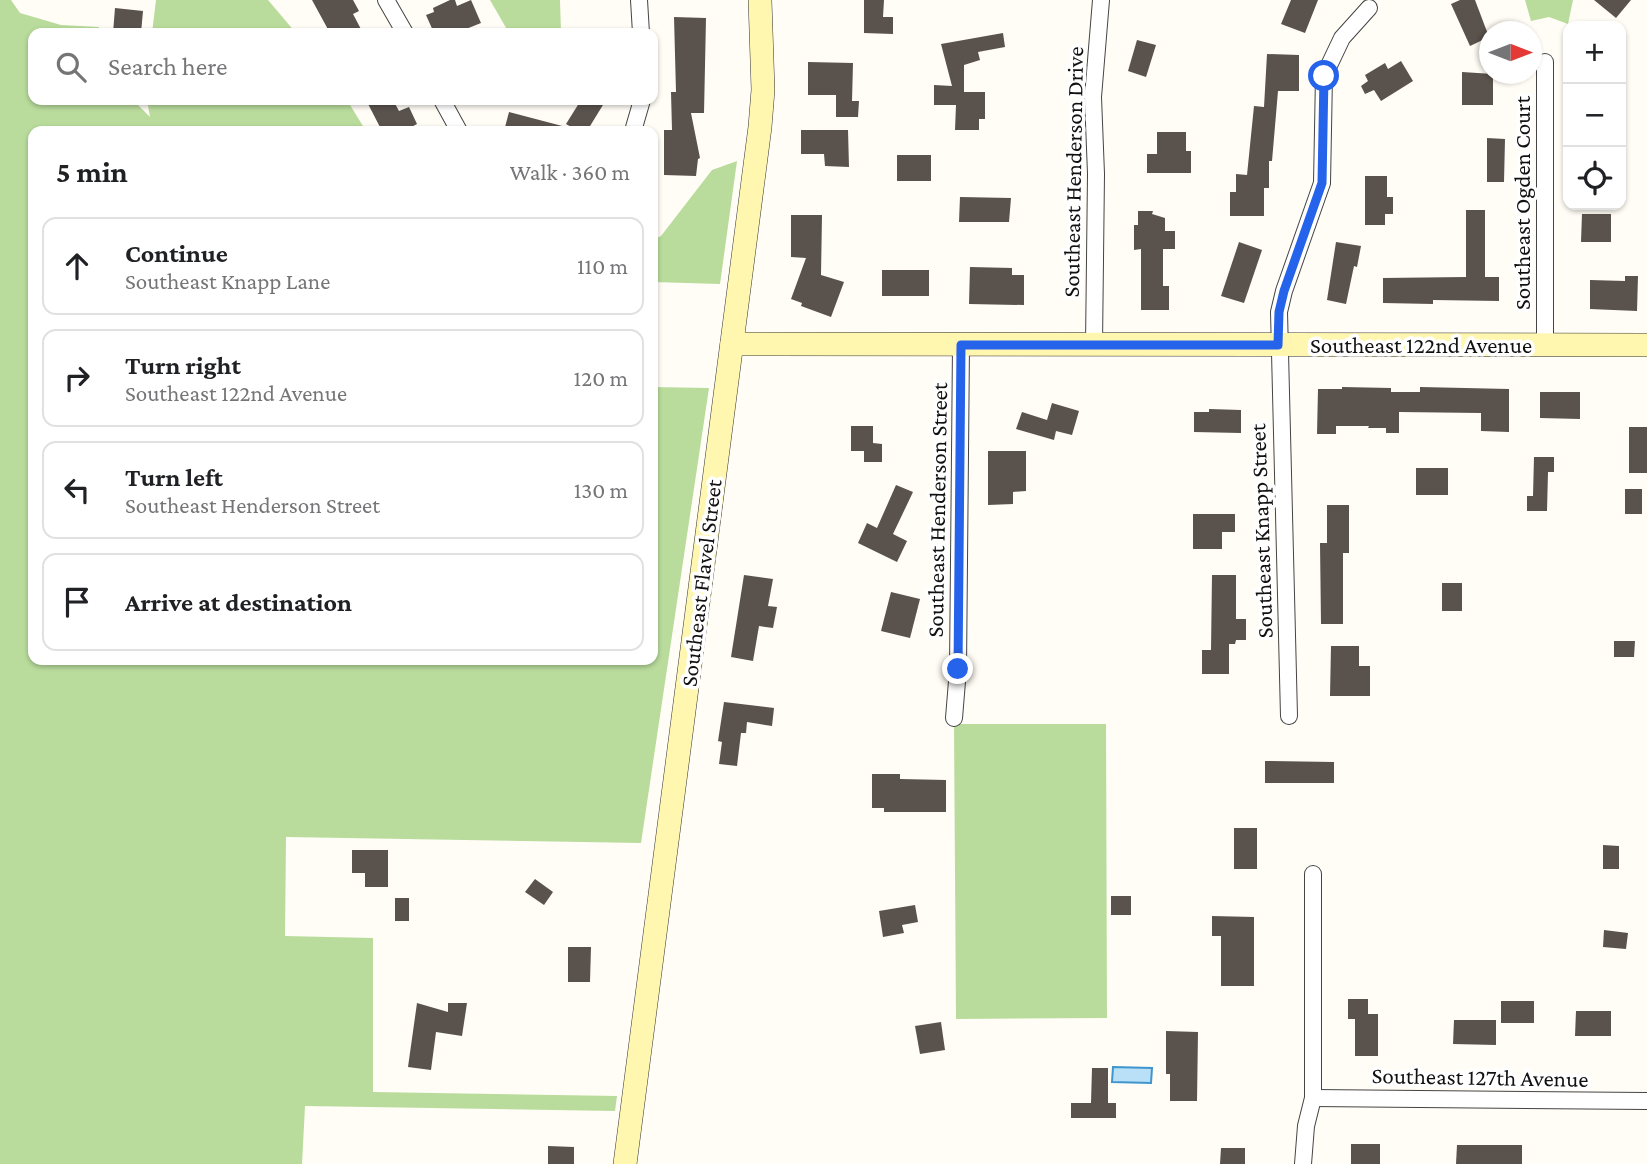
<!DOCTYPE html>
<meta charset="utf-8">
<style>
:root{--surface:#fff;--page:#f6f6f6;--text:#202124;--muted:#757577;--line:#e0e0e0}
body{margin:0;font-family:"Crimson Pro",serif;background:var(--page);color:var(--text)}
.controls{position:absolute;right:21px;top:21px;display:grid;overflow:hidden;border-radius:14px;box-shadow:0 2px 5px #0004}
.controls button{width:63px;height:63px;display:grid;place-items:center;padding:0;border:0;border-bottom:2px solid var(--line);background:var(--surface);color:var(--text);font:35px sans-serif}
.compass{position:absolute;left:1479px;top:21px;width:63px;height:63px;border-radius:50%;background:var(--surface);box-shadow:0 2px 5px #0004;rotate:90deg}
.stop{position:absolute;width:21px;height:21px;margin:-16px;border:5px solid #2563eb;border-radius:50%;background:#fff}
.stop.end{background:#2563eb;border-color:#fff;box-shadow:0 2px 7px #0008}
.list{margin:0;padding:0;list-style:none}
h2{display:flex;justify-content:space-between;align-items:center;height:91px;margin:0;padding:0 28px;font-size:30px}
h2 small{font-size:23px;font-weight:400;color:var(--muted)}
.list li{display:grid;grid-template-columns:46px 1fr auto;gap:21px;align-items:center;box-sizing:border-box;height:98px;margin:0 14px 14px;padding:0 14px;border:2px solid var(--line);border-radius:14px}
.list b{display:block;font-size:26px;white-space:nowrap}
.list p{margin:0;font-size:23px;white-space:nowrap;color:var(--muted)}
.list em{font-size:23px;font-style:normal;color:var(--muted)}
.icon{flex:none;width:38px;height:38px;fill:none;stroke:currentColor;stroke-width:2;stroke-linecap:round;stroke-linejoin:round}
.map{position:relative;flex:none;width:1647px;height:1164px;overflow:hidden}
.search{position:absolute;background:var(--surface);box-shadow:0 2px 5px #0004;left:28px;top:28px;width:630px;height:77px;display:flex;align-items:center;gap:18px;box-sizing:border-box;padding:0 24px;border-radius:14px;color:var(--muted);font-size:26px}
.panel{position:absolute;background:var(--surface);box-shadow:0 2px 5px #0004;left:28px;top:126px;width:630px;height:539px;border-radius:14px}
.map>svg:first-child{display:block}
</style>
<div class="map">
<svg width="1647" height="1164" viewBox="0 0 1647 1164">
<rect width="100%" height="100%" fill="#fffdf5"/>
<g fill="#b9dc9c">
<path d="M0,0h11l9,13 41,12 38,2v6h-66v67h100l17,17 -3,-17h200l19,31h-333v529h620v-273l56,1 -68,455 -355,-6 -1,99 88,2v154l244,4 -2,15 -310,-5 -3,58h-302z"/>
<path d="M156,0h112l28,33h-144z"/>
<path d="M490,0h70l1,33h-52z"/>
<path d="M1525,0h48l-5,24 -19,-7 -18,4z"/>
<path d="M737,161l-17,123 -67,-2v-42l8,-4 51,-66z"/>
<path d="M954,724h152l1,294 -151,1z"/>
</g>
<path fill="#b9e0f7" stroke="#3f96cf" stroke-width="2" d="M1113,1067l39,1 -1,15 -39,-1z"/>
<g fill="#5a524d">
<path d="M312,0h41l6,11 -6,3 10,19h-33z"/>
<path d="M450,0h5l2,6 14,-6 10,23 -25,10h-22l-8,-18 8,-3 -1,-4z"/>
<path d="M864,0h20l-1,17h10v17l-29,-1z"/>
<path d="M1291,0h27l-13,33 -24,-9z"/>
<path d="M1460,0h15l14,37 -19,9 -19,-42z"/>
<path d="M1594,0h37l-15,18z"/>
<path d="M115,8l28,3 -2,22h-28z"/>
<path d="M674,17l32,1 -2,95h-13l9,45 -2,1 -2,17 -32,-1v-45h8l-1,-38h5z"/>
<path d="M1003,33l2,14 -27,5 2,8 -16,5v27h21v27h-6v11h-24l1,-25h-22v-20l18,1 -11,-42z"/>
<path d="M1137,40l19,5 -10,32 -18,-6z"/>
<path d="M1267,54l32,1v36h-21l-6,70h-3v27h-5v28h-34v-24h6v-18l11,1 7,-69 10,1z"/>
<path d="M1401,61l12,20 -32,20 -7,-11 -9,4 -4,-8 7,-5 -3,-6 20,-12 3,6z"/>
<path d="M808,62l45,1 -1,38h7l-1,16h-22v-22h-28z"/>
<path d="M1462,72l31,2v31h-31z"/>
<path d="M366,100h27l6,11 10,-4 8,17 -13,7h-22z"/>
<path d="M581,100h25l-19,31h-9l-12,-7z"/>
<path d="M509,112l57,15v4h-62z"/>
<path d="M801,130h47l1,37 -24,-1 -1,-12h-23z"/>
<path d="M1157,132h29v19h5v22h-44v-19h10z"/>
<path d="M1487,138l18,1 -1,43h-17z"/>
<rect x="897" y="155" width="34" height="26"/>
<path d="M1365,176h22v21h6v17h-8v11h-20z"/>
<path d="M960,197l51,1 -2,24h-50z"/>
<path d="M1466,210h19v67h14v24l-66,-1v4l-50,-1v-25l83,-1z"/>
<path d="M1138,211h15l-1,3 13,4v13h10v18h-12v37h6v24h-28v-61l-7,1v-25h4z"/>
<path d="M1582,214h29v28h-30z"/>
<path d="M791,215h31l-1,60 23,7 -13,35 -30,-11 1,-3 -11,-4 15,-41 -15,-1z"/>
<path d="M1239,242l23,8 -18,53 -23,-7z"/>
<path d="M1336,242l25,4 -4,21 -3,-1 -8,38 -19,-4z"/>
<path d="M970,267l42,1v7h12v30l-55,-1z"/>
<rect x="882" y="270" width="47" height="26"/>
<path d="M1625,276h13l-1,35 -47,-2v-29l35,1z"/>
<path d="M1342,387l49,1v4h29v-5l89,2v43l-28,-1v-18l-82,-1v21h-13v-5h-18l1,-2h-33v8h-19l1,-45h24z"/>
<path d="M1540,392h40v27l-40,-1z"/>
<path d="M1052,403l27,8 -7,24 -16,-4 -2,9 -38,-11 6,-17 25,8z"/>
<path d="M1209,409l32,1v23l-47,-1v-20h15z"/>
<path d="M851,426h22v17l9,1v18h-18v-11h-13z"/>
<rect x="1629" y="427" width="18" height="46"/>
<path d="M988,451h38v40l-13,1v12l-25,1z"/>
<path d="M1534,457h20v15h-6l-1,39h-20v-15h6z"/>
<rect x="1416" y="468" width="32" height="27"/>
<path d="M896,485l17,7 -20,42 14,7 -10,21 -39,-19 9,-20 10,5z"/>
<rect x="1625" y="489" width="17" height="25"/>
<path d="M1327,505h22v48h-6v71h-22l-1,-81h7z"/>
<path d="M1193,514h42v18h-13v17h-29z"/>
<path d="M744,575l29,4 -5,27 9,1 -4,21 -14,-2 -6,35 -22,-4z"/>
<path d="M1212,575h24v44h10v21h-10l-1,4h-6v30h-27v-24h9z"/>
<rect x="1442" y="583" width="20" height="28"/>
<path d="M891,592l29,7 -10,39 -29,-7z"/>
<path d="M1614,641h21l-1,16h-20z"/>
<path d="M1331,646h28v20h11v30h-40z"/>
<path d="M724,702l50,6 -2,18 -25,-4 -1,11h-5l-4,33 -18,-2 3,-22 -4,-1z"/>
<path d="M1265,761l69,1v21h-69z"/>
<path d="M872,774h28v5l46,1v32h-62v-4h-12z"/>
<rect x="1234" y="828" width="23" height="41"/>
<path d="M1603,845l16,1v23h-16z"/>
<path d="M352,850h36v37h-23v-14h-13z"/>
<path d="M535,879l18,13 -9,13 -19,-13z"/>
<rect x="1111" y="896" width="20" height="19"/>
<rect x="395" y="898" width="14" height="23"/>
<path d="M915,905l3,17 -16,3 2,8 -21,4 -4,-26z"/>
<path d="M1212,916l42,1v69h-33v-50h-9z"/>
<path d="M1604,930l24,3 -2,16 -23,-2z"/>
<path d="M568,947h23l-1,35h-22z"/>
<path d="M1348,999h20v15h10v42h-23v-37h-7z"/>
<rect x="1501" y="1001" width="33" height="22"/>
<path d="M417,1003l31,9v-9h19l-5,33 -26,-4 -5,38 -23,-3z"/>
<path d="M1576,1011h35v25h-36z"/>
<path d="M1454,1020h42v25l-43,-1z"/>
<path d="M941,1022l4,28 -25,4 -5,-28z"/>
<path d="M1166,1031l32,1 -1,69h-27v-27h-4z"/>
<path d="M1092,1068h16v35h8v15h-45v-15h20z"/>
<rect x="1351" y="1144" width="29" height="20"/>
<path d="M1457,1145h65v19h-66z"/>
<path d="M548,1146l26,1v17h-26z"/>
<path d="M1221,1148h24v16h-25z"/>
</g>
<g fill="none" stroke-linecap="round" stroke-linejoin="round">
<defs>
<g id="street">
<path d="M386,0l19,33"/>
<path d="M639,0l2,33"/>
<path d="M442,100l17,31"/>
<path d="M633,131l9,-31"/>
<path d="M1094,345l2,-171 -3,-77 8,-97"/>
<path d="M1545,345v-283"/>
<path d="M1289,716l-10,-404 5,-21 38,-108 2,-107 18,-38 27,-30"/>
<path d="M954,718l4,-49 3,-324"/>
<path d="M1313,1098l334,3"/>
<path d="M1303,1164l3,-38 7,-28v-224"/>
</g>
<g id="secondary">
<path d="M732,344l915,1"/>
<path d="M625,1164l135,-1037 3,-37 -3,-90"/>
</g>
</defs>
<use href="#street" stroke="#444" stroke-width="18"/>
<use href="#secondary" stroke="#333" stroke-width="24"/>
<use href="#street" stroke="#fff" stroke-width="16"/>
<use href="#secondary" stroke="#fff6b0" stroke-width="23"/>
</g>
<g fill="none" stroke-linecap="round" stroke-linejoin="round">
<path stroke="#2563eb" stroke-width="9" d="M958,669l3,-324h317l1,-33 5,-21 38,-108 2,-107"/>
</g>
<g text-anchor="middle" dominant-baseline="central" stroke-width="7" stroke-linejoin="round" paint-order="stroke">
<g font-size="23" fill="#111" stroke="#fff">
<text transform="translate(1073 172) rotate(-89)">Southeast Henderson Drive</text>
<text transform="translate(1522 203) rotate(-90)">Southeast Ogden Court</text>
<text x="1421" y="345">Southeast 122nd Avenue</text>
<text transform="translate(937 510) rotate(-89)">Southeast Henderson Street</text>
<text transform="translate(1261 531) rotate(-92)">Southeast Knapp Street</text>
<text transform="translate(701 583) rotate(-83)">Southeast Flavel Street</text>
<text transform="translate(1480 1077) rotate(1)">Southeast 127th Avenue</text>
</g>
</g>
</svg>
<div class="controls">
<button>+</button>
<button>−</button>
<button><svg class="icon" aria-label="locate" viewBox="0 0 24 24"><circle cx="12" cy="12" r="6"/><path d="M12 2v4M12 18v4M2 12h4M18 12h4"/></svg></button>
</div>
<svg class="compass" viewBox="-18 -18 36 36"><path d="M0-13l5 13h-10z" fill="#e53935"/><path d="M0 13l5-13h-10z" fill="#757577"/></svg>
<div class="stop" style="left:1324px;top:76px"></div>
<div class="stop end" style="left:958px;top:669px"></div>
<div class="search"><svg class="icon" aria-label="search" viewBox="0 0 24 24"><circle cx="10" cy="10" r="6"/><path d="M15 15l6 6"/></svg>Search here</div>
<section class="panel">
<h2>5 min<small>Walk · 360 m</small></h2>
<ul class="list">
<li><svg class="icon" aria-label="ahead" viewBox="0 0 24 24"><path d="M12 20V5M6 11l6-6 6 6"/></svg><div><b>Continue</b><p>Southeast Knapp Lane</p></div><em>110 m</em></li>
<li><svg class="icon" aria-label="right" viewBox="0 0 24 24"><path d="M7 20v-9h11M14 6l5 5-5 5"/></svg><div><b>Turn right</b><p>Southeast 122nd Avenue</p></div><em>120 m</em></li>
<li><svg class="icon" aria-label="left" viewBox="0 0 24 24"><path d="M17 20v-9H6M10 6l-5 5 5 5"/></svg><div><b>Turn left</b><p>Southeast Henderson Street</p></div><em>130 m</em></li>
<li><svg class="icon" aria-label="arrive" viewBox="0 0 24 24"><path d="M6 21V4h12l-3 4 3 4H6"/></svg><div><b>Arrive at destination</b></div></li>
</ul>
</section>
</div>
